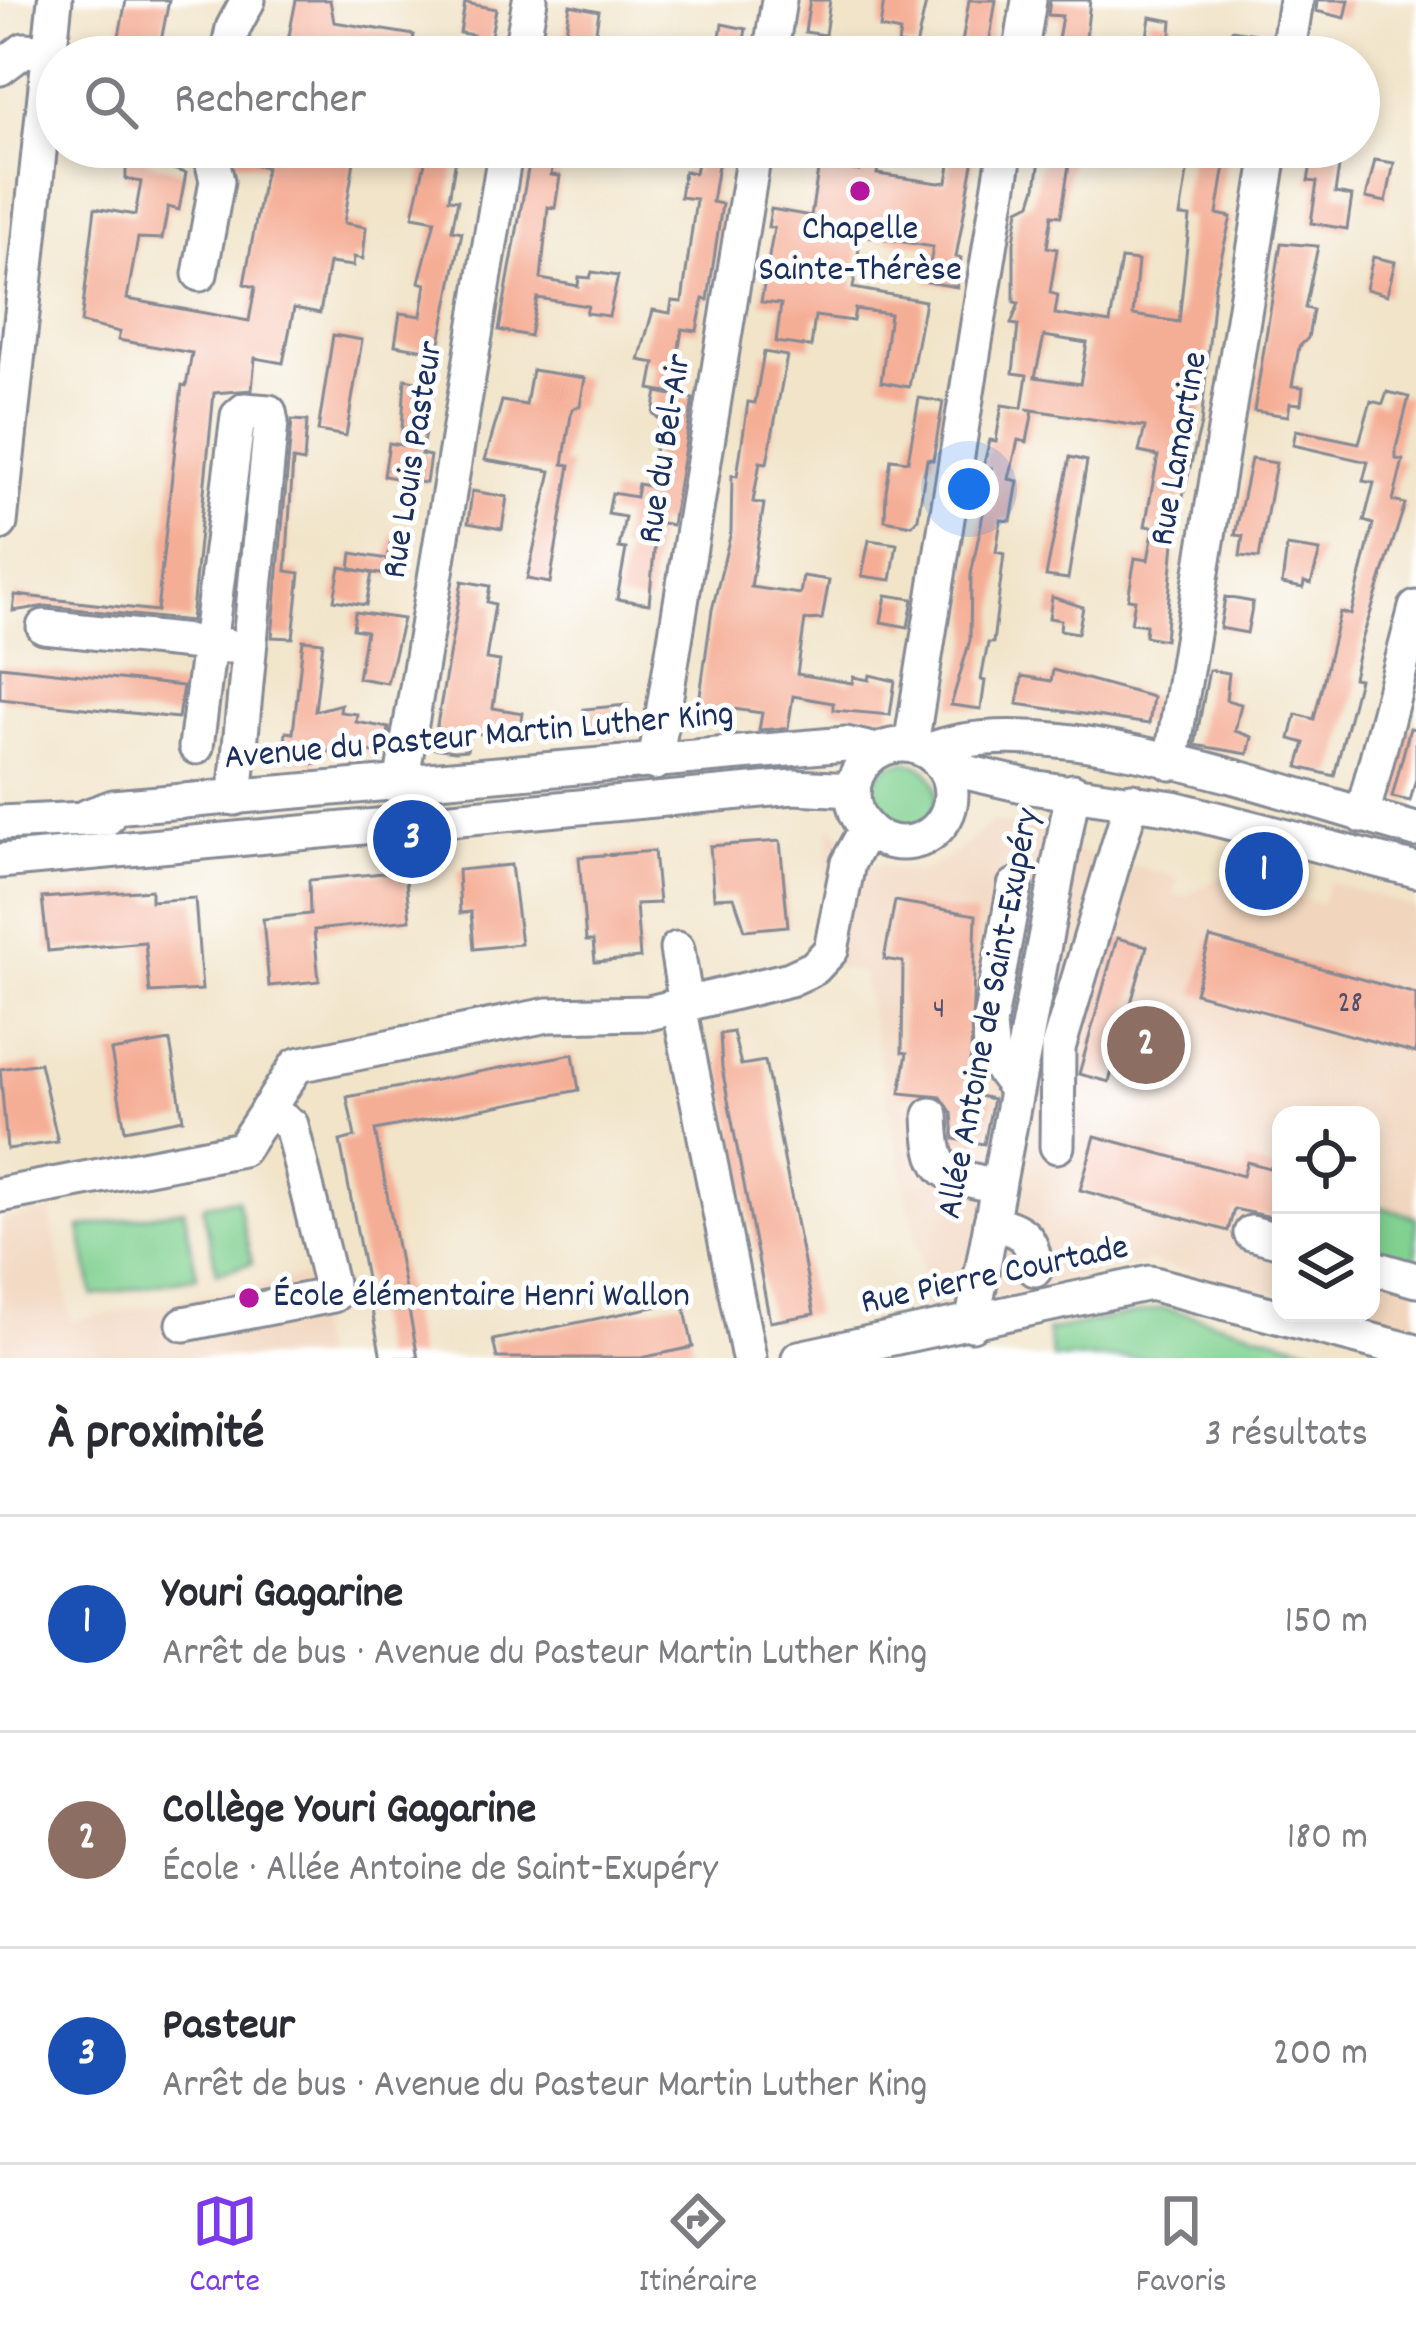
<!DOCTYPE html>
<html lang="fr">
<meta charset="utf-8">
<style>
:root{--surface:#fff;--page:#f2f2f3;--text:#2b2b33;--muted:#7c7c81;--line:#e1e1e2;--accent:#7c3aed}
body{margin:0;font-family:Dekko,sans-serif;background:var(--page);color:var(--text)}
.controls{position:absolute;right:36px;bottom:36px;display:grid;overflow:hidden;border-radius:24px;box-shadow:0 6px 18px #0003}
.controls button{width:108px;height:108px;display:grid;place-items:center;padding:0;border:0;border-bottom:3px solid var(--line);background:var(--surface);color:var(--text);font:60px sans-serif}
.you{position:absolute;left:969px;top:489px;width:42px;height:42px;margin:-30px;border:9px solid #fff;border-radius:50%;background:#1a73e8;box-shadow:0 0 0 18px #1a73e833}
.badge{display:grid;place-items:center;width:78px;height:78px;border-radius:50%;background:var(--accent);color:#fff;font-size:39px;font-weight:700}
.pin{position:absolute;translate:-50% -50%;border:6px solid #fff;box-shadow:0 3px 12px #0006}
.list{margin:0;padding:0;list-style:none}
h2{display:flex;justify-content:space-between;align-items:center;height:156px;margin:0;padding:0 48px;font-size:51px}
h2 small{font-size:39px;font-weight:400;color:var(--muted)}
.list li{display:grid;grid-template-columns:78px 1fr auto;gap:36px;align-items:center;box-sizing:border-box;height:216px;padding:0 48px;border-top:3px solid var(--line)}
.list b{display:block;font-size:45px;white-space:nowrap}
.list p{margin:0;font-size:39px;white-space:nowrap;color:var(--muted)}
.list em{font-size:39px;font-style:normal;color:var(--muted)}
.icon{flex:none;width:66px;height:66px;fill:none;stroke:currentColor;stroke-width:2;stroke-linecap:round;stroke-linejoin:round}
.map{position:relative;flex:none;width:1416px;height:1358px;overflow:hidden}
.search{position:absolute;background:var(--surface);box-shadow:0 6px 18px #0003;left:36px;right:36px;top:36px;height:132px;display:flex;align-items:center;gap:30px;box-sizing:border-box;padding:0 42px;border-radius:66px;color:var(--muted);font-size:45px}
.sheet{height:804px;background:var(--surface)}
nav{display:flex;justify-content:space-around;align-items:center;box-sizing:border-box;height:168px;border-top:3px solid var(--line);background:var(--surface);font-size:33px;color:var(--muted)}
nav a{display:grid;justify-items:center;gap:6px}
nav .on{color:var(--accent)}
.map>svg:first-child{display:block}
</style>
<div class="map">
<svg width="1416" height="1358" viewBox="0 0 1416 1358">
<rect width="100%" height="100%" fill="#fff"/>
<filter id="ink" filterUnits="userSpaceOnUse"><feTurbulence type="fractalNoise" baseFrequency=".00833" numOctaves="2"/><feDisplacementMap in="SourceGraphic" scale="24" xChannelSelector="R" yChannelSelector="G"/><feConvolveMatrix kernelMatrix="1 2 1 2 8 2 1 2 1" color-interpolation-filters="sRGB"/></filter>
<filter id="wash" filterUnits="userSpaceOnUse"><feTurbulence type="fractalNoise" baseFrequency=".004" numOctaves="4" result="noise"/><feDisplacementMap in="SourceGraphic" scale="48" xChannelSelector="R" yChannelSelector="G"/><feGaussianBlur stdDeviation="2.7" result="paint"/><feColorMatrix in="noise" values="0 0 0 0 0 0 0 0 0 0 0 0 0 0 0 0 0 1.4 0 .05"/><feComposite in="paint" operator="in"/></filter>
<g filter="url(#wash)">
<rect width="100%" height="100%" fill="#f1e4c9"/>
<g fill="#f1d5bd">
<path d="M992,823l64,6 -2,16 124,32 -4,18 11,1 39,-20 98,28 6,-22 88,26v419l-56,-14h11v-198h-90v179l-133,-33 -219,50 -66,-337 -47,-14 15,-135 36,38 51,10 32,-15z"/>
<path d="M50,1211l21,110 234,-45 16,82h-321v-137z"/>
</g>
<g fill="#81d191" stroke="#4e8078" stroke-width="3">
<circle cx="904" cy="795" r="33"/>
<path d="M237,1199l15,64 -35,10 -14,-64 2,-5z"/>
<path d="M1373,1205l43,12v58l-45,-12z"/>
<path d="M184,1209l13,68 -104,19 -13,-68z"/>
<path d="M1162,1308l26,6 163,44h-298l-6,-27z"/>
</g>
<g id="blocks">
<g fill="#f5ae96" fill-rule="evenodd">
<path d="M126,0h43l-11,57h-43z"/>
<path d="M296,0h34l4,22 80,13 -3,16 -79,-13 -4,19h-22l2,-8 -21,-3z"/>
<path d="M810,0h20l-5,35 -20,-3z"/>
<path d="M884,0l42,3 -10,44 -18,-3 2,-12 -20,-4z"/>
<path d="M969,0h27l-9,57 -27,-2z"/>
<path d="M1050,0h40l-6,57h-29l7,-41 -14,-1z"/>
<path d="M1317,0h32l-4,18 -29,-7z"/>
<path d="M465,3l31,6 -9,48h-17l3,-22 -13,-2z"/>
<path d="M570,5l29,6 -7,46h-30z"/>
<path d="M1150,17l22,4 -3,36h-25z"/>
<path d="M722,24l24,5 -5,28h-24z"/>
<path d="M1232,30l29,5 -4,22h-29z"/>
<path d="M126,147h23l-2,14 39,12 -7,37 -11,-3 -6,32 -24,-1 -11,61 122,22 6,-34 -11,-3 22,-117 -32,-6 -3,-14h44l79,14 -10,62 22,4 -3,32 -9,-2 -1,9 -24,-3 -9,50 -26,-5 -11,55 -28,-5 -3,32 -38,3 -23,228 -145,-15 -33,5 2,-16 142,16 25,-226 4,1 6,-33 -74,-13 2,-8 -39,-9 14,-115 40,7 6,-33 -15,-3z"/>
<path d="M532,147h23l-4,28 9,1 -5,32 -7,-1 -7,72 37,7 1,-9 11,1 2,-6 26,4 -9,40 -23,-3 2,-7 -51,-8 -7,38 -31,-6z"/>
<path d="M700,147h21l-9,55 10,2 -14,96 -5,-1 -6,32 -15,-2 -10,64 -22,-4 5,-26 -16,-3 14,-50 17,3 2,-12 10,1 14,-103 -16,-2 4,-26 11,2z"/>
<path d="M863,147h18l-4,27 62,9 8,-1 6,-35h23l-20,110 5,1 -4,29 -30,-5 6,-35 -72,-12 -8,53 72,13 -16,86 -28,-5 9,-68 -35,-5 -2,12 -38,-5 -4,31 -35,-5 5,-38 -20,-2 13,-74 -6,-1 3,-18 40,7 8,-52 40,7z"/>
<path d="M1042,147l29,5 -10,64 -9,-1 -5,32 10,2 -7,44 8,2 -3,19 55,9 11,-64 17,2 -5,54 46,7 11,-105 -10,-1 11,-68 37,-1 -11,67 14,3 -16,66 -14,141 -19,76 -4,-1 -13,141 -20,-4 1,-11 -15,-2 4,-23 -7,-1 7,-41 13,2 6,-33 -9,-1 13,-70 -19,-4 6,-25 -119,-18 7,1 -6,32 -9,-2 -9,39 9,2 -7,40 -10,-1 -5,32 8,2 -11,89h-5l-7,37 4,1 -4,28 -30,-4 19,-65 1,-65 21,-107 -9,-1 7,-27 6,1 6,-36 20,3 5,-33 -14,-2 5,-48 -7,-1 8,-21 -5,-1v-60l5,-33 12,-6 5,-16zM1044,336l43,7 -7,41 -45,-7z"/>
<path d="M1314,147h21l-1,6 7,1 -6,39 17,3 -5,33 -36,-6 6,-41 -9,-1z"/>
<path d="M427,153l29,5 -7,41 9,1 -6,30 10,2 -24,120 -43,-7 5,-32 21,3 5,-32 -7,-2 16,-62 -22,-4z"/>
<path d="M1375,160l19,3 -8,39 -20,-4z"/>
<path d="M1281,243l37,3 -13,62 8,2 -5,28 -9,9 -7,39 11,1 -2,17 -11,-1 -2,13 -34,-5z"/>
<path d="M1373,257l22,5 -8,33 -21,-6z"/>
<path d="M333,335l29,5 -16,96 -28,-5z"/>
<path d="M764,352l23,4 -20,107 -7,-1 -7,40 11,2 -13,83 49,7 3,-18 26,4 -7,39 -17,1 -8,54 55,9 1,-6 16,3 1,-5 25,6 -5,34 -57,-5v-7l-40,-7 -5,32 -29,2 3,-17 -36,-5 -3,20 -27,-4 16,-114 19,-78 1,-57 5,1 11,-74 7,1z"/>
<path d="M532,370l53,8 -5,28 -8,3 -9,55 7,1 -20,118 -23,-4 24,-108 -66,-11 17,-59 24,4z"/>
<path d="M405,379l29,6 -13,69 9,2 -4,27 -42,-7 5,-33 12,2z"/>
<path d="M657,392l36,7 -21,126 -15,-3 -8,82 -32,-5 9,-50 -7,-1 6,-31 -17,-3 4,-21 24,4 2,-13 10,2 12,-66 -7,-7z"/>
<path d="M1387,392l22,5 -13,51v11l7,1 -10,41 12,3 -44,139 -8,35 6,1 -25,97 -36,-9 7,-24 -15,-4 6,-25 18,5 26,-107 11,3 22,-91 -9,-3 10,-38 -11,-2 5,-19 -75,-17 3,-15 63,13 12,-42 12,3z"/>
<path d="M919,398l24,4 -10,58 -6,-1 -9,59 -6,7 -27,-5 1,-29 5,-32 17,2z"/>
<path d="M292,420l15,1 -3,41 -11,-2 -7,111 14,2 -7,65 -21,-1z"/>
<path d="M1070,457l17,4 -19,118 -22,-3z"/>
<path d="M1251,459l25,4 -17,95 -19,-2 3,-20 -8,-1z"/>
<path d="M472,491l35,6 -5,32 -34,-6z"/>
<path d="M393,531l18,3 -7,44 -54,-9 2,-16 35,6z"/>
<path d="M869,540l28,4 -6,36 -29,-4z"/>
<path d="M1287,546l33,5 -9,33 -7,-2 -1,6 -21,-4z"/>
<path d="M340,567l32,6 -6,32 -32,-5z"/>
<path d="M462,581l28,5 -3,16 8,2 -9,55 14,2 -7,47 30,5 -4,27 -49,-8 -3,18 -12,1 -22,-3z"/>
<path d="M886,595l27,4 -5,28 -27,-5z"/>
<path d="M1052,597l31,10 -5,26 -18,-3 1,-10 -12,-2z"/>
<path d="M1225,597l28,5 -6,31 -27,-5z"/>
<path d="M355,612l48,7 -16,64 -29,-5 8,-47 -13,-2z"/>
<path d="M303,640l20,2 -8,69 26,-7 -1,8 17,2 -1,8 33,6 -4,25 -67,-2 -1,13 -34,-3 3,-29 7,1z"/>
<path d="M0,666l183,20 -5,32 -178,-19z"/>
<path d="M1053,670l100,27 -4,27 -132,-20 5,-28 29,5z"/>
<path d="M1209,670l20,3 -3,27 15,4 -6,27 17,6 -4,17 -53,-9z"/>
<path d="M628,705l3,30 -43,4 -4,-30z"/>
<path d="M1410,728l6,1v50l-6,22 -18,-4z"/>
<path d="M780,841l8,85 -43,4 -11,-33 -20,1 -4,-52z"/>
<path d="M654,851l5,52 -23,1 4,54 -45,4 -2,-21h-7l-7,-84z"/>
<path d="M511,865l10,79 -47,5 -3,-37 -11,1 -2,-43z"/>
<path d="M405,871l5,49 -96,10 5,51 -50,5 -6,-67 47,-5 -1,-34z"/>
<path d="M151,890v11l44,-3 7,92 -52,3 -5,-51 -97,9 -6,-53z"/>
<path d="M895,901l81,14 -5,141 -7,37 29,6 -9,45 -30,-5 -2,-26 -11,-16 -41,-4 7,-40 -5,-1 1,-90 -19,-3z"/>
<path d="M1117,938l30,8 -38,136 -30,-8z"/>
<path d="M1210,938l206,56v59l-221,-60z"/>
<path d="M733,1032l8,33 24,-4 49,253 -44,8 -48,-254 -2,-34z"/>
<path d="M170,1041l13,78 -58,11 -14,-79z"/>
<path d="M573,1054l6,36 -204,40 43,228h-37l-41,-217 15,-4 -8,-40z"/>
<path d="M40,1063l18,79 -51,7 -7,-80z"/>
<path d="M1095,1136l148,40 4,-14 34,9v48l-47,-10 -6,22 -148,-41z"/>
<path d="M683,1301l10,46 -52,11h-144l-4,-18z"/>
</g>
</g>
</g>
<g filter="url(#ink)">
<use href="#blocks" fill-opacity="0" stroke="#868a94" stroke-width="3"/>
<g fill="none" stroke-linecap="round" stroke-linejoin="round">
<defs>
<g id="minor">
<path d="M227,57l6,-29 15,-28"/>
<path d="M520,57l10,-57"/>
<path d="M770,57l9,-57"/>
<path d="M1020,57l9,-57"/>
<path d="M1287,57l9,-57"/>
<path d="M0,68l24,-18 27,2"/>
<path d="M200,274l17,-93 -8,-34"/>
<path d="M0,523l55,-523"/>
<path d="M44,627l184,19"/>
<circle cx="902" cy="794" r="49"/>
<path d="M911,745l95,-598"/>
<path d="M196,747l42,-331 7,-6 24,2 2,10 -36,376"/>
<path d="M928,751c113,-49 368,47 488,79"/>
<path d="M655,763l100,-616"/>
<path d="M1171,763l100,-616"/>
<path d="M944,767l87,20 142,21 243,62"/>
<path d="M401,785l105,-638"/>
<path d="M88,816l25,-9 733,-63 31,7"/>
<path d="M1362,816l54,-208"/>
<path d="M0,823l107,-5"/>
<path d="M0,861l794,-74 59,3"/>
<path d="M1015,886l-26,139 3,32 24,32"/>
<path d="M677,949l9,55"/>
<path d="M679,1006l70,352"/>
<path d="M931,1115c2,61 10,59 67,71"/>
<path d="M1057,1146l1,-98 74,-248"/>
<path d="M0,1195l242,-46 55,-84 251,-50 101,-2 141,-34 24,-11 17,-18 17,-87 19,-35"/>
<path d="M991,1222c31,8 42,14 44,47"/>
<path d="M1251,1233l30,8"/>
<path d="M1371,1267l45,13"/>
<path d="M184,1324l149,-29 -42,-170 -24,-15"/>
<path d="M972,1324l101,-533"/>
<path d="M799,1358l351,-75 266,69"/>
</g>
</defs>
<use href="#minor" stroke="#868a94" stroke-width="39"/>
<use href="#minor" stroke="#fff" stroke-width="33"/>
</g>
</g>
<g fill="#b5179e" stroke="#fff" stroke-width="4.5">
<circle cx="860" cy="191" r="12"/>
<circle cx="249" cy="1298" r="12"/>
</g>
<g text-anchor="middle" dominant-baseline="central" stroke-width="10" stroke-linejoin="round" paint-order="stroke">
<g font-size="30" fill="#524f6c">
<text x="1350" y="1005">28</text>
<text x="939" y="1011">4</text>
</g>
<g font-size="36" fill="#1b2f5e" stroke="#fff">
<text x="860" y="231">Chapelle<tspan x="860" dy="41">Sainte-Thérèse</tspan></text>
<text x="273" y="1298" text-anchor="start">École élémentaire Henri Wallon</text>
</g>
<g font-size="36" fill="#1b2f5e" stroke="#fff">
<text transform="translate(667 449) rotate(-81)">Rue du Bel-Air</text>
<text transform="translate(1181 449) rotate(-80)">Rue Lamartine</text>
<text transform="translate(415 460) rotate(-81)">Rue Louis Pasteur</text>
<text transform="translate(479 738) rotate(-5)">Avenue du Pasteur Martin Luther King</text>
<text transform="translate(991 1014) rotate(-79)">Allée Antoine de Saint-Exupéry</text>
<text transform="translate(995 1277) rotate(-12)">Rue Pierre Courtade</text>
</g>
</g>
</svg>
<div class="controls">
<button><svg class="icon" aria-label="locate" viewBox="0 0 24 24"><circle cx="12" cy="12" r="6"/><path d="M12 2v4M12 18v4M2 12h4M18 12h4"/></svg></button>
<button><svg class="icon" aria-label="layers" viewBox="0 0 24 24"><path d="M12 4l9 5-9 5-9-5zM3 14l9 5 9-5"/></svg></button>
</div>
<div class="you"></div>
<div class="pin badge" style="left:1264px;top:871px;background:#1a4fb4">1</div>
<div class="pin badge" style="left:1146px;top:1045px;background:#8d6e63">2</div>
<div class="pin badge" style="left:412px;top:839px;background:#1a4fb4">3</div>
<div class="search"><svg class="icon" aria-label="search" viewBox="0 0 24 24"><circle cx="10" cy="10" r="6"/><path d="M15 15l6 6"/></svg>Rechercher</div>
</div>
<section class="sheet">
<h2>À proximité<small>3 résultats</small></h2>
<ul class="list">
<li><span class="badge" style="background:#1a4fb4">1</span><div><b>Youri Gagarine</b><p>Arrêt de bus · Avenue du Pasteur Martin Luther King</p></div><em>150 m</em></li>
<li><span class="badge" style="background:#8d6e63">2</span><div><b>Collège Youri Gagarine</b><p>École · Allée Antoine de Saint-Exupéry</p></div><em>180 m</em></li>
<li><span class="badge" style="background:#1a4fb4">3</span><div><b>Pasteur</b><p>Arrêt de bus · Avenue du Pasteur Martin Luther King</p></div><em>200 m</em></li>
</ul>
</section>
<nav>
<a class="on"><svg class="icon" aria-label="map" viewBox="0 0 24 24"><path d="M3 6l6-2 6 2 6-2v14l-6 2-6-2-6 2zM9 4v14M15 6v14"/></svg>Carte</a>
<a><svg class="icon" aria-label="directions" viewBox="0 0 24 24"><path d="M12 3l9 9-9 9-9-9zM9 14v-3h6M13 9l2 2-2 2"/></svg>Itinéraire</a>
<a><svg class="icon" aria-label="saved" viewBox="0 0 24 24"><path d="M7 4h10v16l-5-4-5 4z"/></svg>Favoris</a>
</nav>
